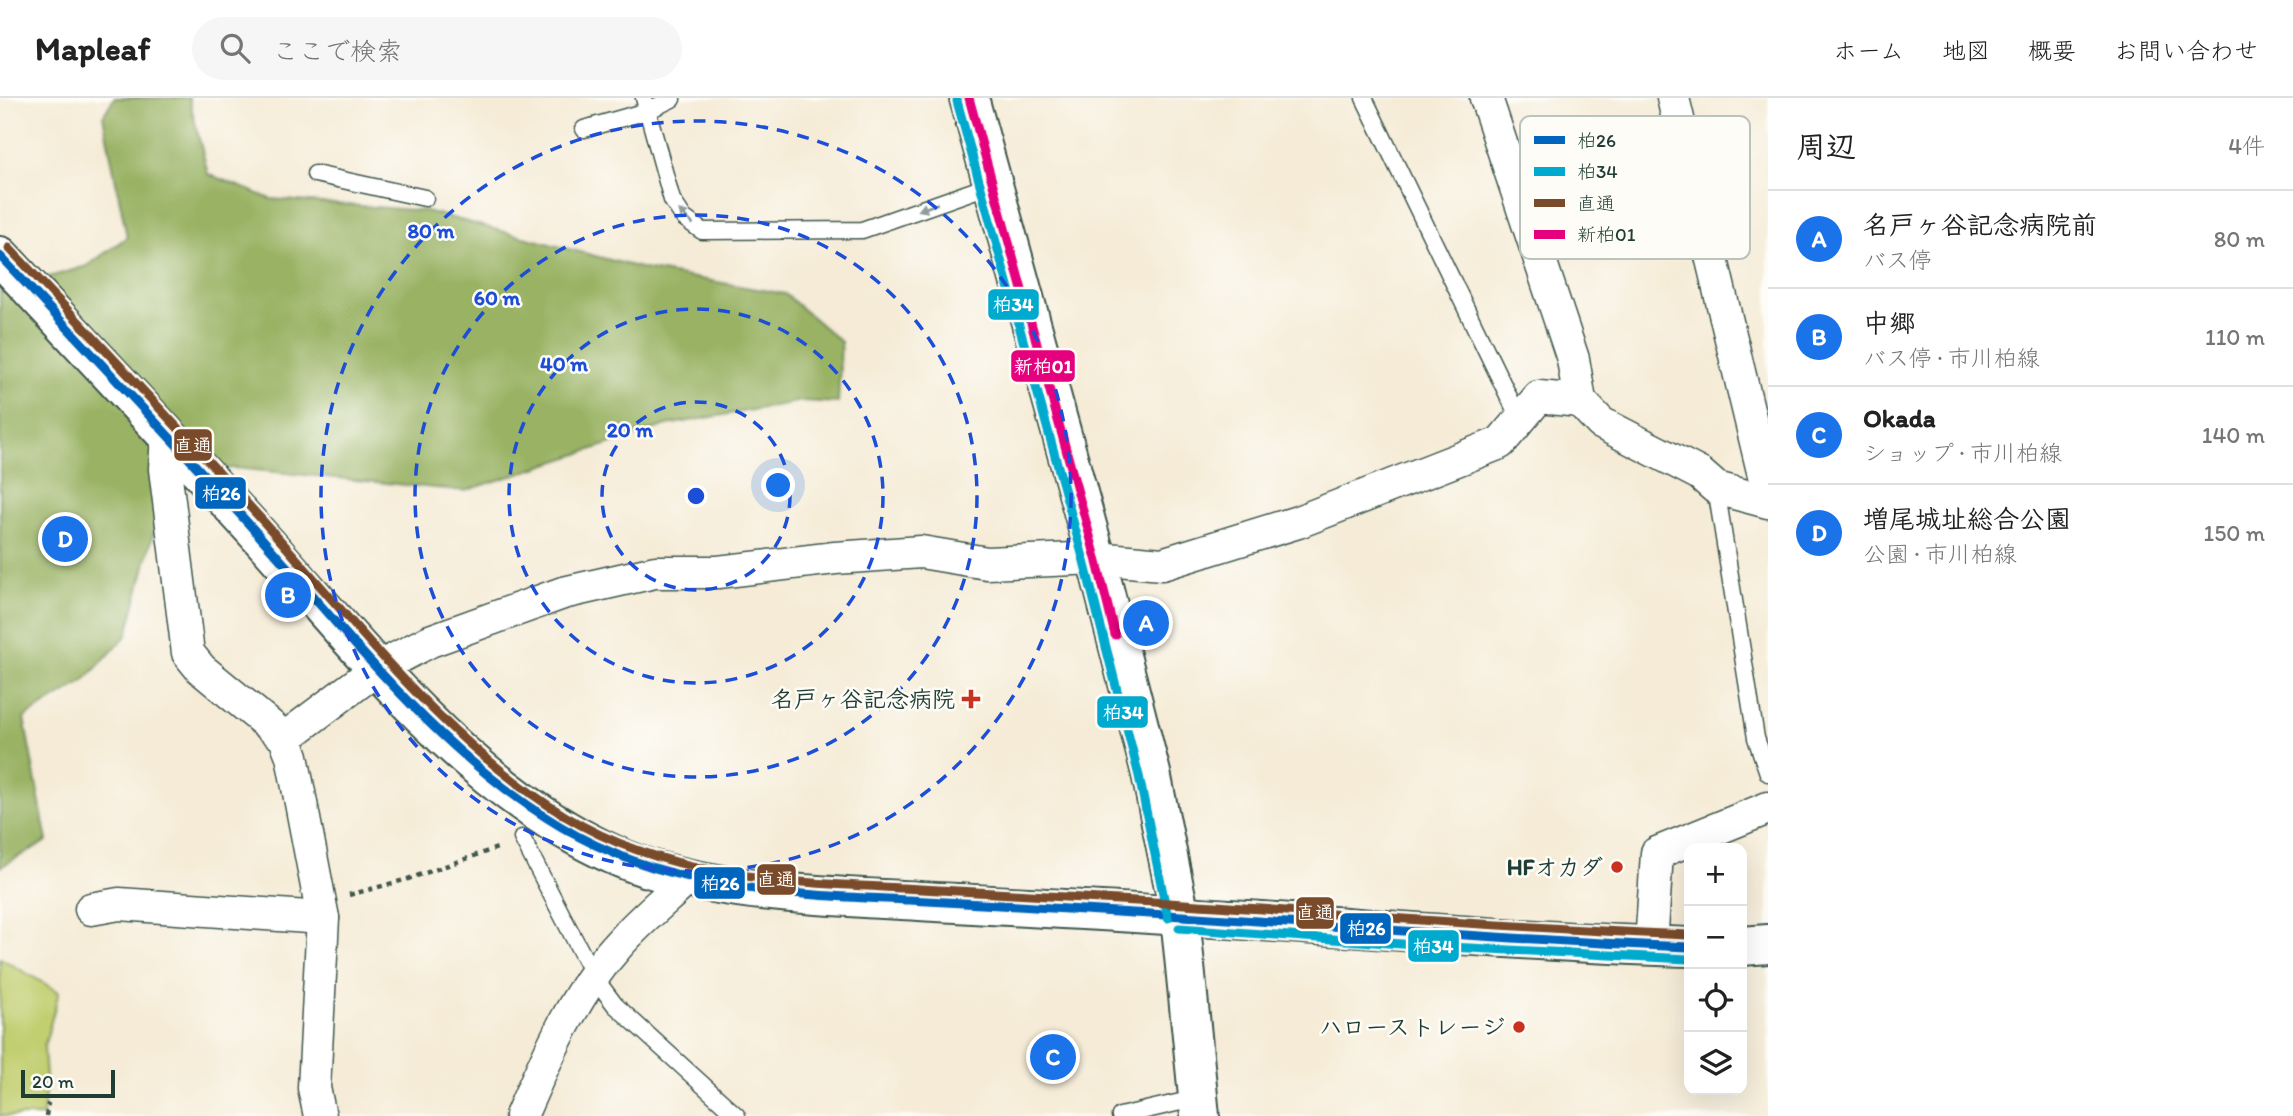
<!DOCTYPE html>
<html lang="ja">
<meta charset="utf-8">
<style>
:root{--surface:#fff;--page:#f6f6f6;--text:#222;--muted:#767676;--line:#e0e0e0;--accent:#1a73e8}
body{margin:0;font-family:Itim,"Klee One",sans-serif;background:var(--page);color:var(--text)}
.controls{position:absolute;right:21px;bottom:21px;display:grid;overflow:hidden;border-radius:14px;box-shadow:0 7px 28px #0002}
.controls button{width:63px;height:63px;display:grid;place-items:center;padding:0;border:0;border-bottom:2px solid var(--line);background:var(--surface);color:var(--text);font:35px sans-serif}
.scale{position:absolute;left:21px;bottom:18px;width:94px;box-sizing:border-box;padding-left:7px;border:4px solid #1f3d34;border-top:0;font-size:19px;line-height:24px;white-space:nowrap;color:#1f3d34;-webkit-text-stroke:5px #fdfcf7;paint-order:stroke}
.you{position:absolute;left:779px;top:388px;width:24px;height:24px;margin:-18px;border:5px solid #fff;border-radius:50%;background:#1a73e8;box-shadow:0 0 0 10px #1a73e833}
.badge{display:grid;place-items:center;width:46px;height:46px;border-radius:50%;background:var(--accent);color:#fff;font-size:23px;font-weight:700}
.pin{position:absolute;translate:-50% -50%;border:4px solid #fff;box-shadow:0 2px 7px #0006}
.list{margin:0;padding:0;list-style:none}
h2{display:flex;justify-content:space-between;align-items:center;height:91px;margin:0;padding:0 28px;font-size:30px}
h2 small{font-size:23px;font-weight:400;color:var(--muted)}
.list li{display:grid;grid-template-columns:46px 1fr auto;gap:21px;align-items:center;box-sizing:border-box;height:98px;padding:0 28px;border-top:2px solid var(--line)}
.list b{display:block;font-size:26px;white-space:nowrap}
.list p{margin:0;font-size:23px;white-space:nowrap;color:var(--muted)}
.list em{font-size:23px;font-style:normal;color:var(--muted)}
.icon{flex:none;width:38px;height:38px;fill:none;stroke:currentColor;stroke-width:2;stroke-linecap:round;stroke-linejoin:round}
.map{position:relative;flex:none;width:1768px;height:1018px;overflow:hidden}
header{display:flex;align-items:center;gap:42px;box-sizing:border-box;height:98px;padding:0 35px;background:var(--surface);border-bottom:2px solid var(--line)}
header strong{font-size:33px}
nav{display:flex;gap:38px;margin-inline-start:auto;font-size:24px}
.search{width:490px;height:63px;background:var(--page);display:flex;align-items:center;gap:18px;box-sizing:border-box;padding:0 24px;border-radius:38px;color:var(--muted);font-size:26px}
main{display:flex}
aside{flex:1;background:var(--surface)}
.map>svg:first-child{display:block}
</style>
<header>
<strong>Mapleaf</strong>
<div class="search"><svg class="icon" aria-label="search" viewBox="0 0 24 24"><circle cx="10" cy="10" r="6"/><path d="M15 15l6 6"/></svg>ここで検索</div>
<nav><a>ホーム</a><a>地図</a><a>概要</a><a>お問い合わせ</a></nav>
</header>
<main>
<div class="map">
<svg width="1768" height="1018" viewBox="0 0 1768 1018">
<rect width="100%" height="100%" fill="#fdfcf7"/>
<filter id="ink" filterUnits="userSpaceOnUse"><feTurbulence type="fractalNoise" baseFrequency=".0143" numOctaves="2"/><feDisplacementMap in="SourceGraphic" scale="14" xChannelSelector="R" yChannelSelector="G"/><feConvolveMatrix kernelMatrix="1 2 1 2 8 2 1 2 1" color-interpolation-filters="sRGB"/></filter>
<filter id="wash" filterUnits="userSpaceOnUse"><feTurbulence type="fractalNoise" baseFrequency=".00686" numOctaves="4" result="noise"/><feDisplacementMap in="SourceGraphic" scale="28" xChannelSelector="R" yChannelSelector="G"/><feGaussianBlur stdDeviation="1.57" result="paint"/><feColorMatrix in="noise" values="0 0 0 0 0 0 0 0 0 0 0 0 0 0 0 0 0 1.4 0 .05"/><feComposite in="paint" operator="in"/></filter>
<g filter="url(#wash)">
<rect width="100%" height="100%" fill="#f5ebd6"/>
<path fill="#c2cf71" stroke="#708652" stroke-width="2" d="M0,860l59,34 -15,55 2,32 -3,37h-43z"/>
<path fill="#99b263" stroke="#5c784c" stroke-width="2" d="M114,0h75l19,76 63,25 155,12 218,58 141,25 56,48 -3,61 -36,-2 -135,24 -202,66 -231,-23 -65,5 -42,162 -43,46 -60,37 23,123 -47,26v-576l87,-25 40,-29 -24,-121z"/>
</g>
<g filter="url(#ink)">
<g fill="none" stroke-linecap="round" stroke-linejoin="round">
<defs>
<g id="lane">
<path d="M644,0l28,102 12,18 18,13 160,-1 131,-46"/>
<path d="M1364,0l156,322"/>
<path d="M584,31l63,-18 25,-12"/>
<path d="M315,76l110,24"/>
<path d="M1716,390l40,250 12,35"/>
<path d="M522,740l72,139 21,28 122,111"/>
<path d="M1120,1018l78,-18"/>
</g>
<g id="street">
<path d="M1486,0l87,261 7,42 21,22 99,51 16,14 52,14"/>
<path d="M1673,0l95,394"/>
<path d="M167,336l-2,35 23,184 13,16 84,69 7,18 31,162 -9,170 6,28"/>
<path d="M285,640l93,-70 52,-27 133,-48 92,-21h63l117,-14 86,-6 66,11 109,-5 66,6 136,-42 202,-79 39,-46 41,4"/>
<path d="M91,811l28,-5 204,14"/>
<path d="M1651,848l6,-93 111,-45"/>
<path d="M521,1018c26,-60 53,-122 97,-171 21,-24 47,-45 70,-67"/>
</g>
<path id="secondary" d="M969,0l127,460 55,215 29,143 20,200"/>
<g id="primary">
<path d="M0,158c91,97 183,195 272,294 86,97 169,201 279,271 30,19 63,36 97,47 87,26 181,28 271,33 87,5 175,9 263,15 169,10 338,26 507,31"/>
<path d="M1742,848l26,-2"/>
</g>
</defs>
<use href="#lane" stroke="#3f574c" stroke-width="19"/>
<use href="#street" stroke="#3f574c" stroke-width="35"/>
<use href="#secondary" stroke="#3f574c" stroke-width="42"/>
<use href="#primary" stroke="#3f574c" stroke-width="42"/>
<g stroke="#3f574c" stroke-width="4.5" stroke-dasharray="5 5" stroke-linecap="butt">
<path d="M349,797l59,-16 92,-32"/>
<path d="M46,1018l2,-13"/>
</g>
<use href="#lane" stroke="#fff" stroke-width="16"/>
<use href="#street" stroke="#fff" stroke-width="32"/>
<use href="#secondary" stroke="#fff" stroke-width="38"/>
<use href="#primary" stroke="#fff" stroke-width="38"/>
<defs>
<path id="bus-1" d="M0,158c91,97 183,194 272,294 88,99 173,207 288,276 107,65 227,68 349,74 75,4 149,8 224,13 186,11 370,27 556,34"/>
<g id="bus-2">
<path d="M957,3l127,460 55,215 29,142"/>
<path d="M1179,830l251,18 258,13"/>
</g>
<path id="bus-3" d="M9,150c91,96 182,193 271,292 87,98 171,206 285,276 104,63 221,66 338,72 78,4 156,8 233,13 185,11 369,27 553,34"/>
<path id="bus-4" d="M969,0l127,460 19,77"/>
</defs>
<use href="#bus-1" stroke="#fdfcf7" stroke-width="14"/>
<use href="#bus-2" stroke="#fdfcf7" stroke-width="14"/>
<use href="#bus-3" stroke="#fdfcf7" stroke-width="14"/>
<use href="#bus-4" stroke="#fdfcf7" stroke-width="14"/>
<use href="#bus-1" stroke="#0065bd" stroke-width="9"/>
<use href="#bus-2" stroke="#00a9ce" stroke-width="9"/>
<use href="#bus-3" stroke="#7a4b2a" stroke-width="9"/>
<use href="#bus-4" stroke="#e5007d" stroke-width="9"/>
</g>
<defs><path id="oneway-solid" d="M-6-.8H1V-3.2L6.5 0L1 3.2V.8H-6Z" transform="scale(1.75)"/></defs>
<g fill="#8f9e9a">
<use href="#oneway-solid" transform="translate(928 109) rotate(160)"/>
<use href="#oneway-solid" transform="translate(686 119) rotate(-135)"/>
</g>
</g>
<g fill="none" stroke="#1d4ed8" stroke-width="3.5" stroke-dasharray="12 9">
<circle cx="696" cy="398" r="94"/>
<circle cx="696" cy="398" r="187"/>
<circle cx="696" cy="398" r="281"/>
<circle cx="696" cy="398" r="375"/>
</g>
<g fill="#c8321e" stroke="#fdfcf7" stroke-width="2.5">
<path d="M967.5 590.5h7v7h7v7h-7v7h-7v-7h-7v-7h7z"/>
<circle cx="1617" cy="769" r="7"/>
<circle cx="1519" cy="929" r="7"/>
</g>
<g text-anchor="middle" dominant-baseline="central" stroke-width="5" stroke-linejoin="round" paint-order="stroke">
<g font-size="23" font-weight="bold" fill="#1f3d34" stroke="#fdfcf7" text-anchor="end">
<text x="955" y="601">名戸ヶ谷記念病院</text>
<text x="1603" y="769">HFオカダ</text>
<text x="1505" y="929">ハローストレージ</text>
</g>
</g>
<rect x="1520" y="18" width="230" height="143" rx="10" fill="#fdfcf7" stroke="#bac3bc" stroke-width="2"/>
<rect x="1534" y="38" width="31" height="8" fill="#0065bd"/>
<rect x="1534" y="69" width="31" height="9" fill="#00a9ce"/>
<rect x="1534" y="101" width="31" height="8" fill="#7a4b2a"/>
<rect x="1534" y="132" width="31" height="9" fill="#e5007d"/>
<g font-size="19" fill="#1f3d34">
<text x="1577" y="49">柏26</text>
<text x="1577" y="80">柏34</text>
<text x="1577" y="112">直通</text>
<text x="1577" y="143">新柏01</text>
</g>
<circle cx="696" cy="398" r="10" fill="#1d4ed8" stroke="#fdfcf7" stroke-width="3.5"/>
<g font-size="21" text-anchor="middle" font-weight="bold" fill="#1d4ed8" stroke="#fdfcf7" stroke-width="5" stroke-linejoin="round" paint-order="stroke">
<text x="431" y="140">80 m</text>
<text x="497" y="207">60 m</text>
<text x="564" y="273">40 m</text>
<text x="630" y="339">20 m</text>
</g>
<g stroke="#fdfcf7" stroke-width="2.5">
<rect x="987" y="190" width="53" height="33" rx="7" fill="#00a9ce"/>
<rect x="1010" y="251" width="66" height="34" rx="7" fill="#e5007d"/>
<rect x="173" y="330" width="40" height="34" rx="7" fill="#7a4b2a"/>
<rect x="194" y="378" width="53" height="34" rx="7" fill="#0065bd"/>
<rect x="1096" y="597" width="53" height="34" rx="7" fill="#00a9ce"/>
<rect x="756" y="765" width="41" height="33" rx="7" fill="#7a4b2a"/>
<rect x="693" y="768" width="53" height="34" rx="7" fill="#0065bd"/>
<rect x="1295" y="798" width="40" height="34" rx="7" fill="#7a4b2a"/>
<rect x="1339" y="814" width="53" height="33" rx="7" fill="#0065bd"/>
<rect x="1407" y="831" width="53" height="34" rx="7" fill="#00a9ce"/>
</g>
<g font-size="19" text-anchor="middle" font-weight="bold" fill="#fff">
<text x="1013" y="213">柏34</text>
<text x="1043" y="275">新柏01</text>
<text x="193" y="354">直通</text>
<text x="221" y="402">柏26</text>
<text x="1123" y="621">柏34</text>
<text x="776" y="788">直通</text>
<text x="720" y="792">柏26</text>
<text x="1315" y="821">直通</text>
<text x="1366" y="837">柏26</text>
<text x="1433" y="855">柏34</text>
</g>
</svg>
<div class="controls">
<button>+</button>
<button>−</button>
<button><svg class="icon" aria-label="locate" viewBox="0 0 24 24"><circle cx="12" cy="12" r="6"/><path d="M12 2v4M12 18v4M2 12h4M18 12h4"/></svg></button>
<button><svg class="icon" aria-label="layers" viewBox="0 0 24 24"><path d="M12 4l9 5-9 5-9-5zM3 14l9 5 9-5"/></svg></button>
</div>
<div class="scale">20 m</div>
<div class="you"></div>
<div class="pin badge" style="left:1146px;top:525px">A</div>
<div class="pin badge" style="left:288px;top:497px">B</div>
<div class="pin badge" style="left:1053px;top:959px">C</div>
<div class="pin badge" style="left:65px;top:441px">D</div>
</div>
<aside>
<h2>周辺<small>4件</small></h2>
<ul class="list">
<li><span class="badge">A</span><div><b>名戸ヶ谷記念病院前</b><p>バス停</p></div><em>80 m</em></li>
<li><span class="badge">B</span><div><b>中郷</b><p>バス停 · 市川柏線</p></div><em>110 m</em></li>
<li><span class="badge">C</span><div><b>Okada</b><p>ショップ · 市川柏線</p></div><em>140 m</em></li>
<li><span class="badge">D</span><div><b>増尾城址総合公園</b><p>公園 · 市川柏線</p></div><em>150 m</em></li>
</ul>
</aside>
</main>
